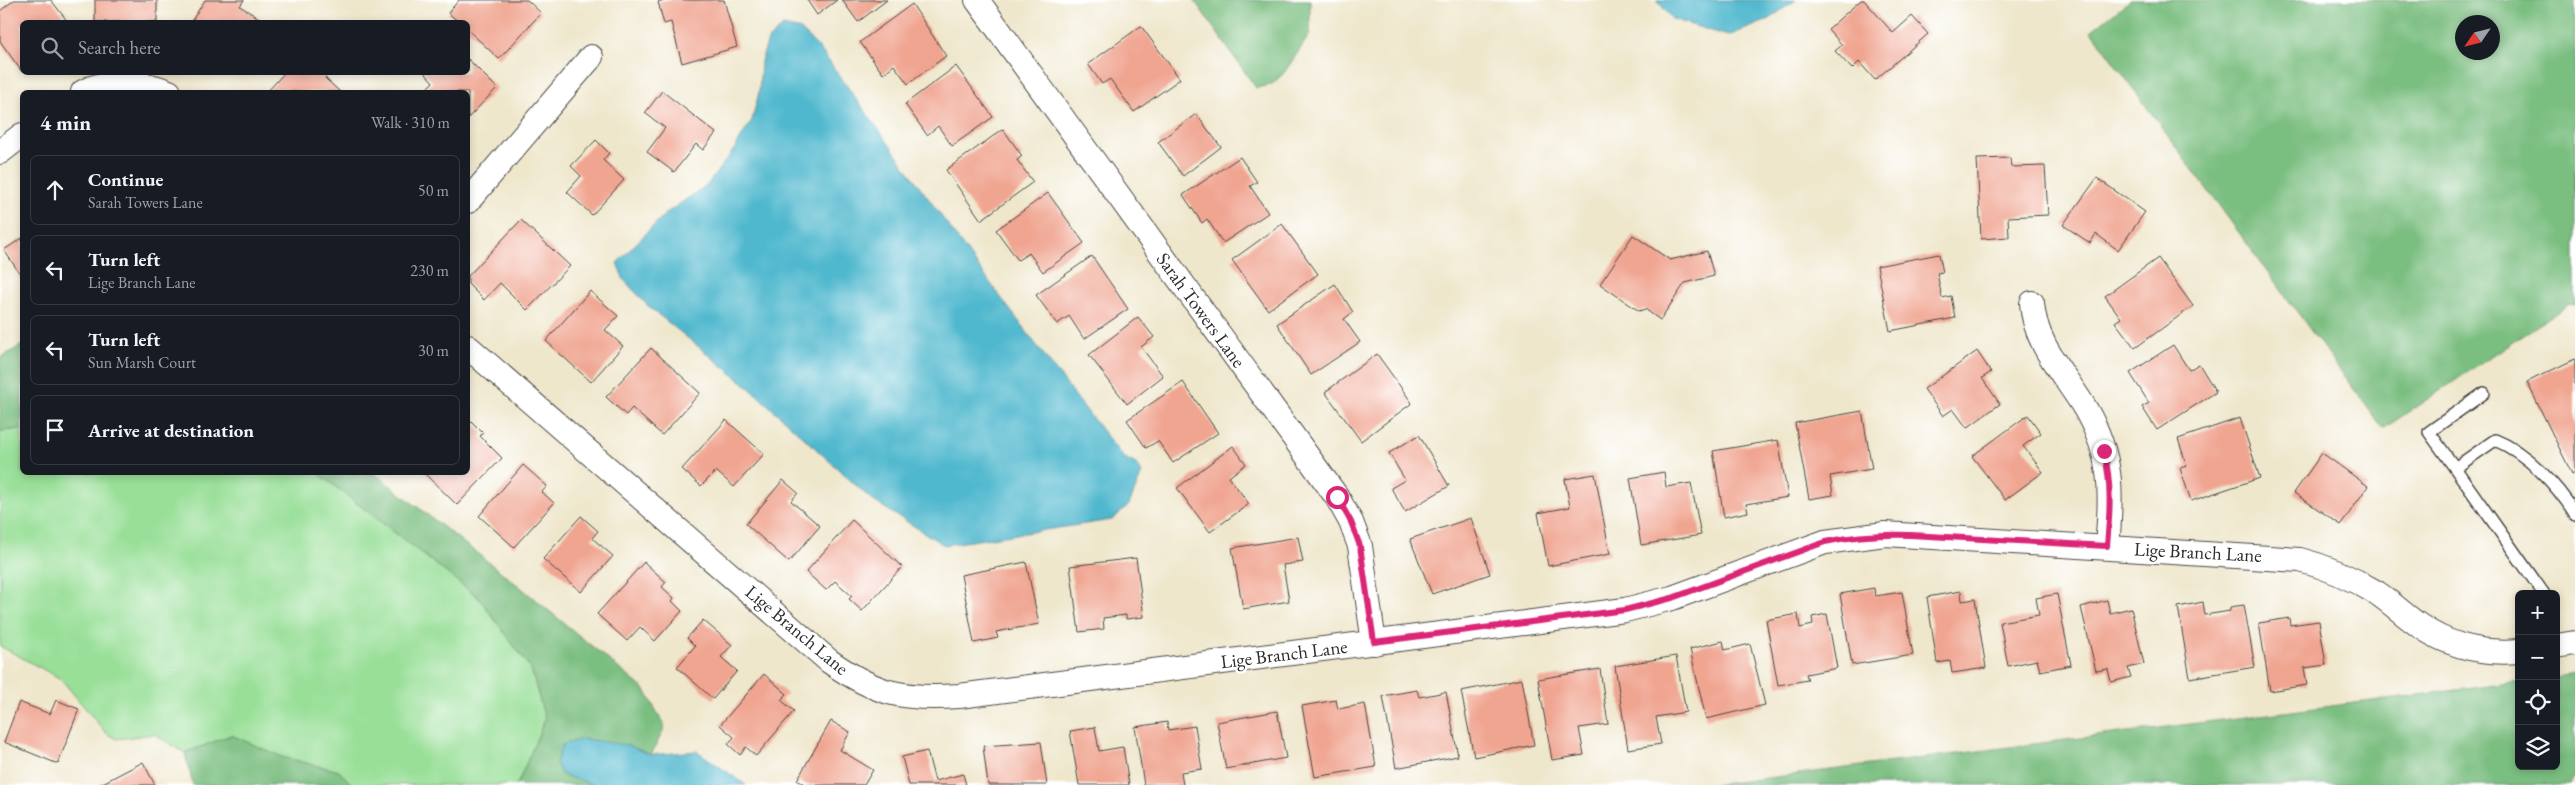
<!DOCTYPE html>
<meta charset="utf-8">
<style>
:root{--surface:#171b24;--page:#20242c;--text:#f1f3f6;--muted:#9ea1a6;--line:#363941}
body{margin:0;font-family:"EB Garamond",serif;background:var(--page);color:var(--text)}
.controls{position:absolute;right:15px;bottom:15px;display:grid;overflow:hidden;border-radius:8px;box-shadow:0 2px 8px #0003}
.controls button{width:45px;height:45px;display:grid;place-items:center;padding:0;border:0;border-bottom:1px solid var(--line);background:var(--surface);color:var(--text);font:25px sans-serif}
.compass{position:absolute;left:2455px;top:15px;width:45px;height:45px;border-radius:50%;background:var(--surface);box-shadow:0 2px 8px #0003;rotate:235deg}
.stop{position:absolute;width:15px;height:15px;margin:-11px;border:4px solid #db2777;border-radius:50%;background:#fff}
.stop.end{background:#db2777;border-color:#fff;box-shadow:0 1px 5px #0008}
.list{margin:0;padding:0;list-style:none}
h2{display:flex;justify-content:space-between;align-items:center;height:65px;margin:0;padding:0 20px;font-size:21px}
h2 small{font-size:16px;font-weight:400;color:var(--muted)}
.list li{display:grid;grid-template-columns:32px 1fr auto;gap:15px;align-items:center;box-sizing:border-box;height:70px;margin:0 10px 10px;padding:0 10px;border:1px solid var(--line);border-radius:8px}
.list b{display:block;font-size:19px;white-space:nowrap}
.list p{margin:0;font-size:16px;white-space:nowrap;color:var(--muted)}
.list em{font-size:16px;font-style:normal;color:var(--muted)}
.icon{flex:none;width:28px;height:28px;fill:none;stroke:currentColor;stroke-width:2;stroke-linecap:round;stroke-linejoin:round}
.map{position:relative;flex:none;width:2575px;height:785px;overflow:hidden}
.search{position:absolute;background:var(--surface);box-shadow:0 2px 8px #0003;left:20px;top:20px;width:450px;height:55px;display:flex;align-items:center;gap:12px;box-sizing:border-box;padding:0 18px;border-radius:8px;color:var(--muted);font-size:19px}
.panel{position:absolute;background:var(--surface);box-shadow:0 2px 8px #0003;left:20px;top:90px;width:450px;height:385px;border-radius:8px}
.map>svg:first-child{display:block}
</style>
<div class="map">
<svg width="2575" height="785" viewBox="0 0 2575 785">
<rect width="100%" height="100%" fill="#fff"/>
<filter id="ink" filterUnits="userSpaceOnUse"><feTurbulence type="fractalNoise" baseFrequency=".02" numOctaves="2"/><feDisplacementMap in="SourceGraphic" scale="10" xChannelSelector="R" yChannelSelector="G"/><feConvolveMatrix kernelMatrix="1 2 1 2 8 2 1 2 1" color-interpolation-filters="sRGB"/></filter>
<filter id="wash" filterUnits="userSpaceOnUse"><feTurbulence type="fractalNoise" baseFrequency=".0096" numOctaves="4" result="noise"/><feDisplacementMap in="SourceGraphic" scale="20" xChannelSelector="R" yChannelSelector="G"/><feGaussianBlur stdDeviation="1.12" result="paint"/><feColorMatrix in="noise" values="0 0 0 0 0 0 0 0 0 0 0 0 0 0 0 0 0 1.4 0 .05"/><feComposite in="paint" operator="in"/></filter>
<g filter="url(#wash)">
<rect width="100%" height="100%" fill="#efe7cc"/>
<path fill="#99df98" stroke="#628562" d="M22,429v43l296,1 161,125 52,71 14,50 -26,62 -4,4h-163l-13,-14 -57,-14 -51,-22 -46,18 -31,-19 -38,5 -10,-6 -45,-54 -61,-33v-215z"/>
<g fill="#7abe80" stroke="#527456" fill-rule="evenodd">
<path d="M1194,0h116v34l-26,39 -13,12 -15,3z"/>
<path d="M2130,0h445v306l-7,-1 -185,124 -292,-398zM2462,22h30v30h-30z"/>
<path d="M22,345v84l-22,2v-73z"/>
<path d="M318,473h56l145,113 126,104 20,37 -14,28 -24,-10 -65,30 34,10h-81l4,-4 26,-62 -14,-50 -52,-71z"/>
<path d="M2575,674v101l-6,10h-856l806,-103v84h37v-89z"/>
<path d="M231,735l51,22 57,14 13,14h-159l-8,-32z"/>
</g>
<g fill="#50b8ce" stroke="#3e727c">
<path d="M1657,0h139l-30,21 -38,15 -56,-17z"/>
<path d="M783,26l18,4 19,19c100,137 197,275 303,408l13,7 6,9 -13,32 -17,15 -168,25 -72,-45 -127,-116 -96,-77 -25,-27 -7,-17 48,-49 42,-29 26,-34 19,-31 7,-28 2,-31 7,-21z"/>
<path d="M583,739l44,6 24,10 46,-4 49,34h-150l-34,-10 -6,-12 6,-18z"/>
</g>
<g id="blocks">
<g fill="#f0a591">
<path d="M14,0h37l17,22h-46v50l-22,-31v-30z"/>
<rect x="95" y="0" width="62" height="22"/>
<path d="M205,0h39l-4,6 25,16h-74z"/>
<path d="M459,0h68l14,13 -42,46 -31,-29v-8h-9l-11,-9z"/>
<path d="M664,0h60l13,47 -55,16 -11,-41 -7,2 -6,-22z"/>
<path d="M807,0h30l-20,15z"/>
<path d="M842,0h45l-29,22z"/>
<path d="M1861,0h3l29,33 19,-17 16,18 -53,46 -16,-18 -7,7 -17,-18 7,-6 -14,-16z"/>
<path d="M912,4l34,52 -38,28 -14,-19 -11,9 -23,-32z"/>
<path d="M1141,26l39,53 -46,33 -24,-33 -8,5 -14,-20z"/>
<path d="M468,59l29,29 -29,30v-26h-45l10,-10 -9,-10h44z"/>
<path d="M956,66l37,51 -41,29 -14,-20 -11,9 -22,-31z"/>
<path d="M285,72h45l-5,6 15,14h-73z"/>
<path d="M662,91l54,42 -13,17 -7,-6 -22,28 -27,-20 18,-24 -20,-15z"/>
<path d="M1196,114l25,33 -38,29 -25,-34z"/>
<path d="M1003,129l19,27 -5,4 16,22 -52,38 -35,-50z"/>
<path d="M596,140l13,13 -6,7 21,20 -32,35 -25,-23 14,-16 -10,-10z"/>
<path d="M1240,157l17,25 -7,4 18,27 -45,30 -16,-24 -5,4 -19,-28z"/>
<path d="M2010,158l1,9 34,-1 3,49 -40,2 1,20 -28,2 -4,-80z"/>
<path d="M2097,178l48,34 -27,38 -22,-16 -6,9 -27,-18z"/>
<path d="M1048,193l36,50 -41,29 -14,-19 -11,7 -22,-30z"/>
<path d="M521,220l49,46 -43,44 -27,-27 -16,17 -16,-16v-8z"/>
<path d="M1282,224l36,50 -50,36 -36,-50z"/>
<path d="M1633,235l37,25 37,-9 7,25 -29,7 -25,37 -15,-11 -6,2 -39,-27z"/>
<path d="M22,238v39l-18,-27z"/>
<path d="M1939,254l4,18 -6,1 5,25 9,-2 4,22 -65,13 -13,-65z"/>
<path d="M1092,256l36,53 -44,30 -15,-23 -12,8 -21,-29z"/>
<path d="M2158,258l35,48 -58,42 -20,-26 6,-4 -16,-22z"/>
<path d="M1335,284l18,28 -9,7 16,23 -49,33 -34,-51z"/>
<path d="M590,291l28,25 -13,14 18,16 -32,36 -45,-41z"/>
<path d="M1138,317l16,20 -13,10 22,29 -36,28 -38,-49z"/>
<path d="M2173,345l16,25 10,-6 17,28 -59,38 -15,-23 7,-4 -19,-30z"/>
<path d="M651,348l49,45 -38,42 -30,-27 -6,7 -20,-18z"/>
<path d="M1977,351l14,21 -9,6 18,26 -33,24 -14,-19 -10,7 -19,-27z"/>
<path d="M1377,354l35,49 -51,38 -36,-49z"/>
<path d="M2575,359v113l-3,2 -45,-92z"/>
<path d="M1183,382l35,51 -45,30 -15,-22 -12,7 -19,-28z"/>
<path d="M1862,411l10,58 -42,7 3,19 -24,4 -14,-76z"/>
<path d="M2028,415l13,18 -18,13 20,26 -38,28 -33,-44z"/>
<path d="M468,418l15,15 -3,3 22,22 -45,47 -34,-33h45z"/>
<path d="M2240,418l20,60 -69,23 -11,-33 7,-2 -9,-27z"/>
<path d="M726,420l38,34 -30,33 -18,-16 -15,15 -19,-17z"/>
<path d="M1419,435l30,51 -44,26 -14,-24 14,-8 -16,-27z"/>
<path d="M1778,440l10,57 -42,7 2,8 -24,5 -11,-66z"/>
<path d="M1233,446l13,18 -17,13 20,27 -39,28 -33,-44z"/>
<path d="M2322,453l46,33 -27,39 -47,-32z"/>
<path d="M523,465l24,21 -5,6 12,11 -40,44 -35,-31z"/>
<path d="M1664,472l2,15 25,-4 10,52 -60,10 -11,-67z"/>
<path d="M1595,474l15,80 -62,12 -10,-53 32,-6 -5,-28z"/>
<path d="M783,480l15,13 -7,8 29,25 -31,36 -43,-38z"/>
<path d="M581,516l17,15 -6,7 21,18 -32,36 -38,-33z"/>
<path d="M1471,518l19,56 -58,20 -22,-55z"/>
<path d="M852,520l50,47 -40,44 -13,-12 3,-3 -17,-15 -9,9 -20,-18z"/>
<path d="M1298,537l5,25 -20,3 6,36 -46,8 -11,-61z"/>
<path d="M1136,558l8,59 -18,2v-4l-23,3 1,11 -25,3 -9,-66z"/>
<path d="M644,562l22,20 -4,5 12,11 -2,3 10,10 -27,30 -15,-14 -13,14 -30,-27z"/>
<path d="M1026,562l13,62 -43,8 2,6 -24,5 -13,-68z"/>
<path d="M1874,588l1,8 27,-4 11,63 -61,10 -12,-71z"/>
<path d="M1961,591l1,10 13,-2 11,69 -34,5 -2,-12 -13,2 -10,-66z"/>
<path d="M2057,594l14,71 -31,6 -3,-11 -29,6 -8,-44 39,-7 -3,-17z"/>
<path d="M2107,600l3,13 21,-5 13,56 -16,4 3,9 -20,5 -3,-13 -12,2 -15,-64z"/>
<path d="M2203,602l2,13 25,-4v-4l14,-2 11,62 -65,11 -12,-71z"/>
<path d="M1798,614l2,14 13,-3 -1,-8 15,-3 10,54 -31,6 2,6 -30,5 -12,-65z"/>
<path d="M2289,618l1,7 29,-4 7,44 -22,3 3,17 -37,6 -11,-68z"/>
<path d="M703,620l29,25 -11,12 16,14 -24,28 -36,-32 18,-21 -8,-8z"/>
<path d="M1723,641l2,9 25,-6 15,61 -59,14 -16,-70z"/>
<path d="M1676,656l10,56 -30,5 5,27 -33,5 -13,-83z"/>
<path d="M1600,669l8,55 -29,4 5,27 -32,5 -14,-81z"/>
<path d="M764,674l23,20 -6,6 13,11 -38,45 -10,-9 -6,8 -12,-11 6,-7 -14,-12z"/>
<path d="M1522,679l12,66 -60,12 -13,-66z"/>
<path d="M1417,690l2,7 27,-5 12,64 -62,12 -13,-72z"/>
<path d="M56,700l23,9 -21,55 -54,-22 15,-40 31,12z"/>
<path d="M1336,700l2,9 27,-5 11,63 -61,10 -13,-71z"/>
<path d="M1277,711l9,47 -60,11 -9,-47z"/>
<path d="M831,721l19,11 -10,18 33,20 -9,15h-58l-9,-5z"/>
<path d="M1167,722l1,8 27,-4 7,43 -21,3 2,13h-39l-9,-58z"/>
<path d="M1095,727l4,24 24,-4 6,38h-50l-9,-54z"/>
<path d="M1041,742l6,43h-59l-5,-39z"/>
<path d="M927,751l8,30 28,-7 3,11h-57l-7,-28z"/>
<path d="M143,762l12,23h-56z"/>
</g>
</g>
</g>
<g filter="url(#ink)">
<use href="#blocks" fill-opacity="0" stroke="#484743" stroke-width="1"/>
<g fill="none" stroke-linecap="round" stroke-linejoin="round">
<defs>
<g id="lane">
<path d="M2455,468l-26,-36 55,-39"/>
<path d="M2544,594l-89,-126 40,-28c31,12 63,46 80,74"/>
</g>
<g id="street">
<path d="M977,0l360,497 14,25 9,24 14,97"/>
<path d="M83,92c26,-14 59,-11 86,0"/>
<path d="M0,152l22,-17"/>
<path d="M468,201l123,-144"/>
<path d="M2032,303c3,43 33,71 54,107 27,47 26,84 21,136"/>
<path d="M468,347l361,314c47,33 73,39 130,35l666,-86 47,-12 153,-56 60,-8 415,26c28,7 52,18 77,33 15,10 28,23 43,33 29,20 63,28 99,25"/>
<path d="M2556,646l19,-3"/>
</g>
</defs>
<use href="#lane" stroke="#484743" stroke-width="14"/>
<use href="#street" stroke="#484743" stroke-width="26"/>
<use href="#lane" stroke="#fff" stroke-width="11"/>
<use href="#street" stroke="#fff" stroke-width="24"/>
</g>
</g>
<g fill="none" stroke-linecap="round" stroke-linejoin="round" filter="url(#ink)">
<path stroke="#db2777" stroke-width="6" d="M1337,497l14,25 9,24 14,96 251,-32 47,-12 153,-56c28,-6 57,-8 86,-7l196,11c3,-35 5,-61 -3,-95"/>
</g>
<g text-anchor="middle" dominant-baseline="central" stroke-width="5" stroke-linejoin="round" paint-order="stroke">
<g font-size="19" fill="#2b2b2b" stroke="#fff">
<text transform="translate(1201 310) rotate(54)">Sarah Towers Lane</text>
<text transform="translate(2198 552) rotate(3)">Lige Branch Lane</text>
<text transform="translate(797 630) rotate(40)">Lige Branch Lane</text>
<text transform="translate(1284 654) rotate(-7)">Lige Branch Lane</text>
</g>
</g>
</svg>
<div class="controls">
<button>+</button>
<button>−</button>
<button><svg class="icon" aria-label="locate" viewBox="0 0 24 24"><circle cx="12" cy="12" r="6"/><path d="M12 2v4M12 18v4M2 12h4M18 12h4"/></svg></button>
<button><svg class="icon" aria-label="layers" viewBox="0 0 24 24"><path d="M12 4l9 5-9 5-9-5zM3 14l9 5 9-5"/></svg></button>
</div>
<svg class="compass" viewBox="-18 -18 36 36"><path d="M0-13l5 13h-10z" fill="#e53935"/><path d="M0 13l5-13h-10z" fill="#9ea1a6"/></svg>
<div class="stop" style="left:1337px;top:497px"></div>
<div class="stop end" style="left:2104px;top:451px"></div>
<div class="search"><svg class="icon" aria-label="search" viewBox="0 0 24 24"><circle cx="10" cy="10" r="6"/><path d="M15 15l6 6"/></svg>Search here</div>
<section class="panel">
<h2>4 min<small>Walk · 310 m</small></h2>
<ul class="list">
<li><svg class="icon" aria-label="ahead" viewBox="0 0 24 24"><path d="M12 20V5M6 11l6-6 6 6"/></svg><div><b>Continue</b><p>Sarah Towers Lane</p></div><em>50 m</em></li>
<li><svg class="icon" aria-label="left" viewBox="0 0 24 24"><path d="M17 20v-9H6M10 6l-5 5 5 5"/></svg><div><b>Turn left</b><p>Lige Branch Lane</p></div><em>230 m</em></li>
<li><svg class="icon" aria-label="left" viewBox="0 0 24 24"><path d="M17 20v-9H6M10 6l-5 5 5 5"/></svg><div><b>Turn left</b><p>Sun Marsh Court</p></div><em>30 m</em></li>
<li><svg class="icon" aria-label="arrive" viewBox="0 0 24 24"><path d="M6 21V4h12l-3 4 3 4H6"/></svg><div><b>Arrive at destination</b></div></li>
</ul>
</section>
</div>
